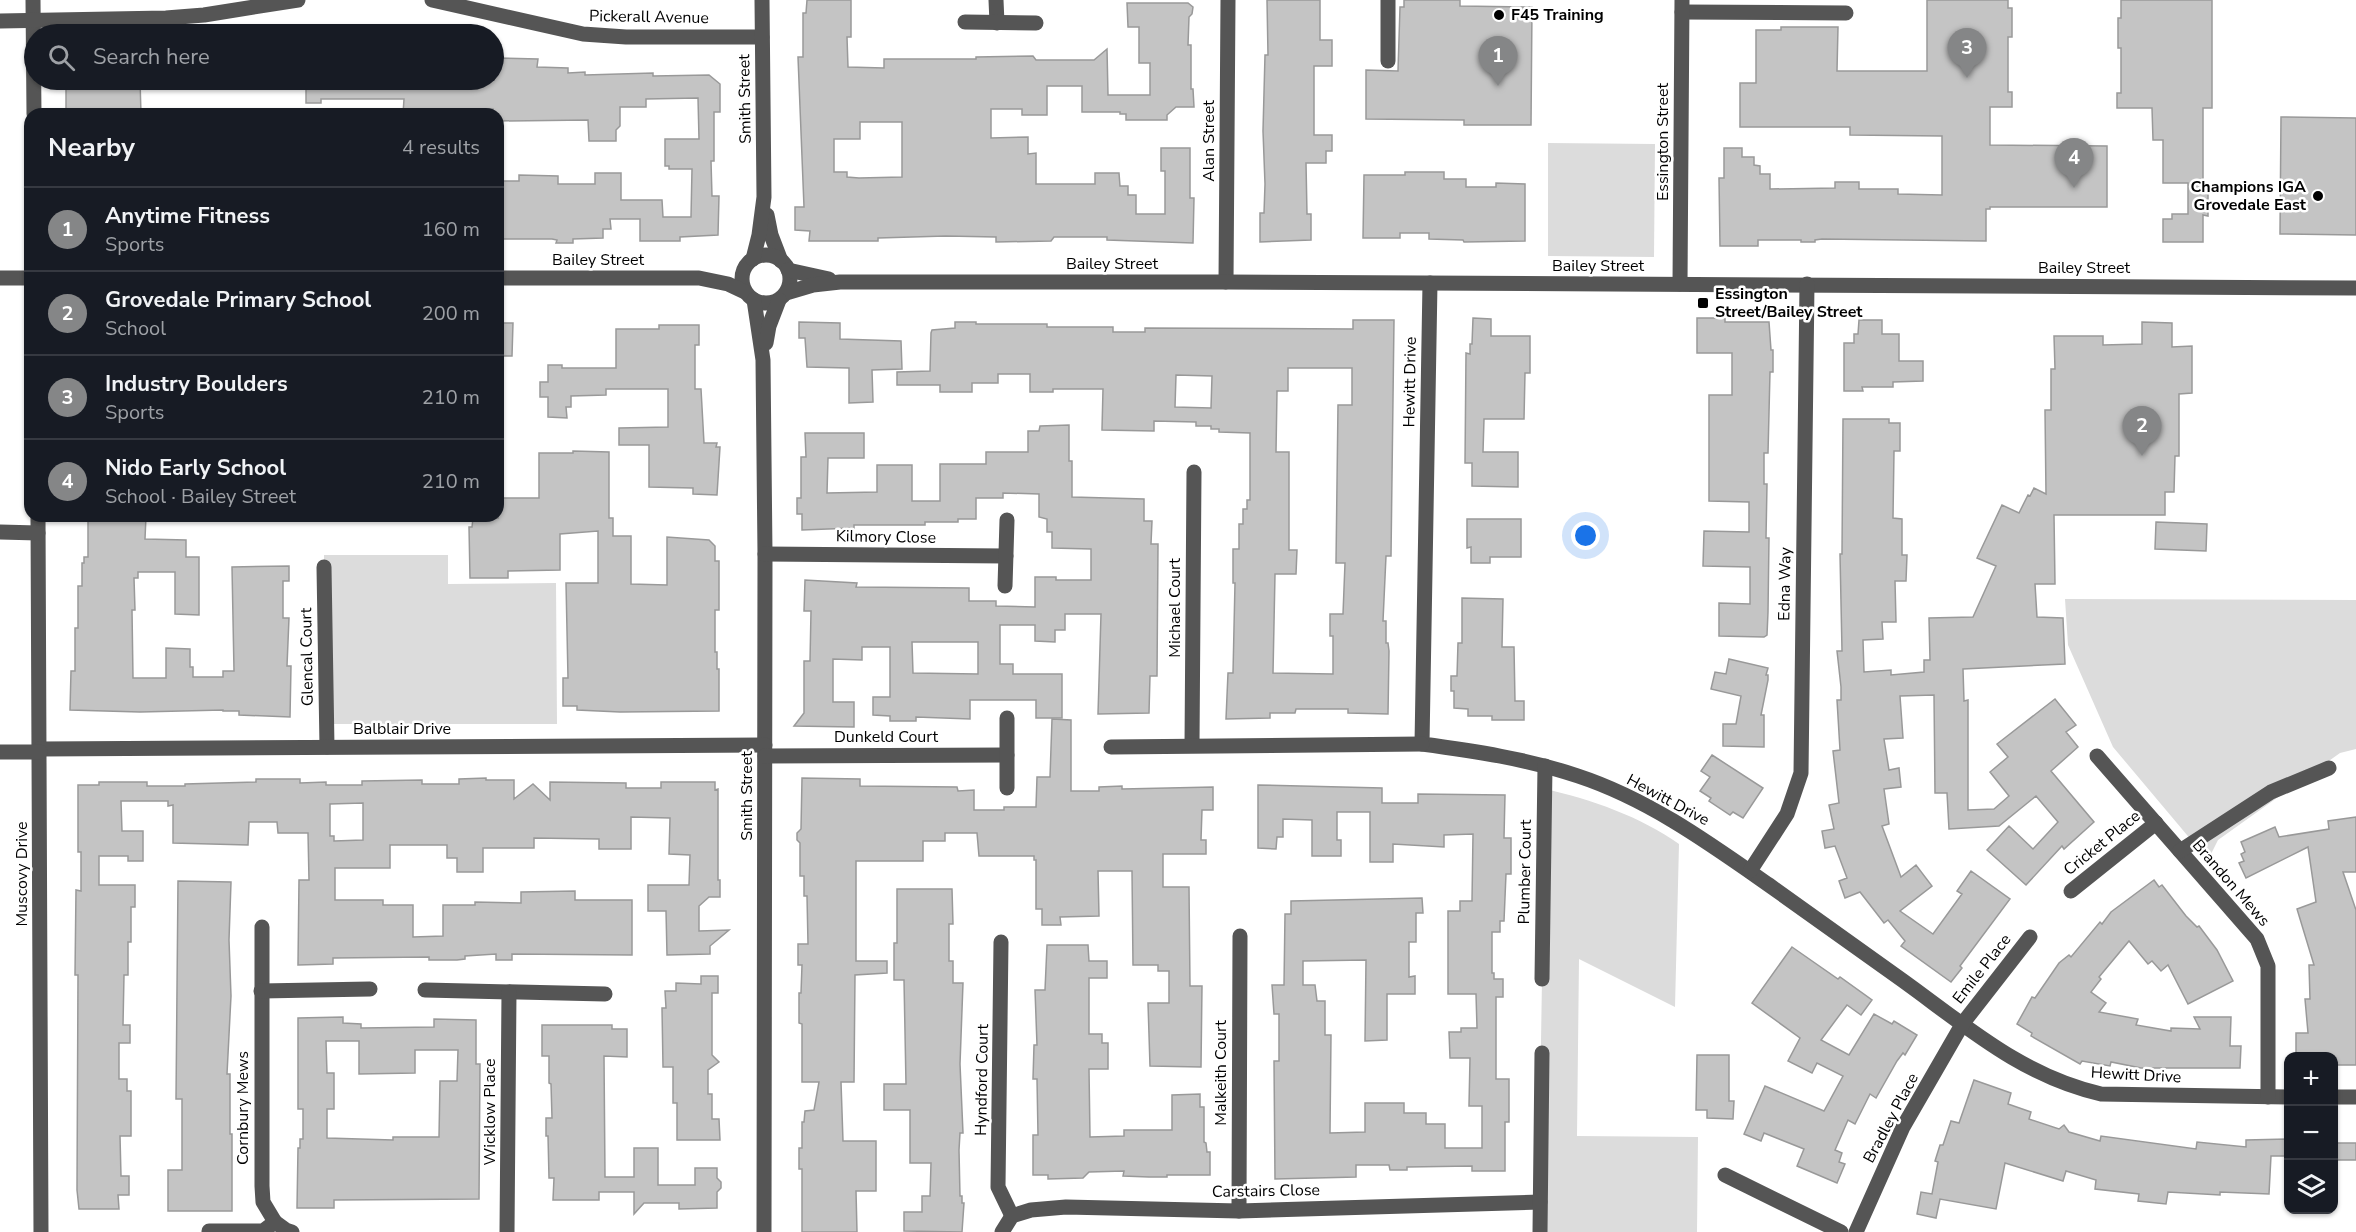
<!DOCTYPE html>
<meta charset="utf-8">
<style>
:root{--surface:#171b24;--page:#20242c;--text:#f1f3f6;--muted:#9ea1a6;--line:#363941;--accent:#858687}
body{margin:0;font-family:"Nunito Sans",sans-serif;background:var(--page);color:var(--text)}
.controls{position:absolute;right:18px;bottom:18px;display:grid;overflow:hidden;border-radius:12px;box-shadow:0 2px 4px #0004}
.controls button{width:54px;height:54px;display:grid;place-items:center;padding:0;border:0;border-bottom:2px solid var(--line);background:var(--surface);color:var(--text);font:30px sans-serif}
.you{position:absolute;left:1586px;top:536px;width:21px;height:21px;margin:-15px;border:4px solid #fff;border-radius:50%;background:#1a73e8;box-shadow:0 0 0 9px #1a73e833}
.badge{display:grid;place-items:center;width:39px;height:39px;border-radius:50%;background:var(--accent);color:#fff;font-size:20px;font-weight:700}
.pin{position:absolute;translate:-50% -50px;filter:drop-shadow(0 2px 3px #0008)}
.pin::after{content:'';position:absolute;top:32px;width:21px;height:18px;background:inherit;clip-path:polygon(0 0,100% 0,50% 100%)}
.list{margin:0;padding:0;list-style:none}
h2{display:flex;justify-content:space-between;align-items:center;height:78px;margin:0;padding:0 24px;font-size:26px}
h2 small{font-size:20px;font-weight:400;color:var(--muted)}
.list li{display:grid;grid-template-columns:39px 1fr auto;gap:18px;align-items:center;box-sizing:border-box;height:84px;padding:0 24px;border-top:2px solid var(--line)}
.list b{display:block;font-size:22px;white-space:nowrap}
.list p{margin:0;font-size:20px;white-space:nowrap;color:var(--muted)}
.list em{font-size:20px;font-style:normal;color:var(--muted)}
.icon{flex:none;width:33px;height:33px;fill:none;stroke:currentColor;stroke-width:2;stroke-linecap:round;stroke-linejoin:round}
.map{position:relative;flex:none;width:2356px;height:1232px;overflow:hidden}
.search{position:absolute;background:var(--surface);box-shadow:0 2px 4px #0004;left:24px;top:24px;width:480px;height:66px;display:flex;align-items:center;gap:15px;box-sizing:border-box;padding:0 21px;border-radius:33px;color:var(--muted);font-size:22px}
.panel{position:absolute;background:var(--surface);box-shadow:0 2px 4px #0004;left:24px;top:108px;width:480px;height:414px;border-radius:18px}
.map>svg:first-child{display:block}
</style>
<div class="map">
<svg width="2356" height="1232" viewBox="0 0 2356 1232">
<rect width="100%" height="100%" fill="#fff"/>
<g fill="#dcdcdc">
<path d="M1548,143l107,1 -1,113 -106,-1z"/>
<path d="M324,555h124v29l108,-1 1,141h-231z"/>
<path d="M2065,599l291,1v149l-16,4 -122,87 -10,20 -95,-113 -45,-102z"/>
<path d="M1545,789c46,10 96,28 134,55l-4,163 -96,-48 -2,177 121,1 -1,95h-159z"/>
</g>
<g fill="#c4c4c4" stroke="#999" stroke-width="1.5" fill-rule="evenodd">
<path d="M807,0h44v37h-4l1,30 36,1v-9h92v-2l57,-1 3,4h58l13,-11 1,46h42v-32h-11v-36h-11l-1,-24h61l5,4 -1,7 -3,3 -1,28h3v44h2l1,18h-18l-9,8v5h-41v-6h-6v-2h-38v-26h-35v29h-25v-6h-31v29l37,-1v17l8,-1v31h59v-11h24l1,13h8v9h8v19h29v-43h-4v-23h29v50h4l-1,45 -86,-3v-3h-53l-3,4 -55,1v-5l-50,-1 -68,2v3h-69l1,-10 -15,-1v-23h9l-6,-150h5v-44h3zM860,122h42v55l-43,1 -12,-1v-5h-13v-33h26z"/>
<path d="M1267,0h53v40h12v26h-18v69h18v16h-6v12h-20l1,51h4v26l-51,2v-29h4l1,-29 -2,-53 2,-76h3z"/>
<path d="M1404,0h56v6l72,1 -1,118h-67v-5l-98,-1v-49l32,1 2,-64h4z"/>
<path d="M1927,0h81v8h4v29h-4v55h4v15h-22v38l117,1v61h-117v2h-4v32l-164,-2 -7,1v2h-14v-2h-43v6h-38l-1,-68h5v-30h18v9h12v8l6,1v8h10v15l65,-1v-6h24v7h39v5l44,1v-59l-92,-1v-8h-110v-44h16v-53h25v-3h57l-1,44h90z"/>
<path d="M2121,0h91v108h-9v75h5v33l-5,-1v27h-40v-23h9v-5h16v-31h-25v-43h-10l-1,-32h-35v-15h4v-45h-3v-30h3z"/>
<path d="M494,58l44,1 -1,8 31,1v5l17,-1v3l68,-2v3l56,-1 11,9v28h-6v49h-3l1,35h7l-1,39 -38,2v4h-40v-22h-30l1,10h-8v9l-30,1v4h-17l1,-3 -5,-1h-54l1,-45h4v-13h16v-6l39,1v8h37v-11h26v27h41l1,17h28l1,-48h-23v-3h-4v-27h34l-1,-41 -52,1v8h-26v19l-4,4v11h-27l-1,-21 -90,1v-7h-5v-5l-60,1v4h-30l1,-15h-83v4h-15v-23h188z"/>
<path d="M66,80h74l1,34h-75z"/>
<path d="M2281,117l75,1v117l-76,-1z"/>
<path d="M1405,172h39v7h22v8h30v-4l29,1v57l-61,1 -1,-2 -34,-1v-6h-29v5h-37l1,-63h41z"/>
<path d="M1473,318l18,1v17h39v37h-5l-1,46h-40l-1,33h35v35l-46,-1v-23h-7l1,-110 4,1v-10h2z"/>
<path d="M1697,318h28v4h44l2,28h2v22h-3l-2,81h-4v31h3l-1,54h3l-1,74 -1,23 -3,2 -45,-1v-33l31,1v-37l-47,-1 1,-35 45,1v-30l-40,-1v-106h23v-42h-35z"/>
<path d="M1353,320h41l-3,236h-5l-3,65h3v22h2l1,8 -1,63 -40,-1v-4h-52l-1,4h-25v5l-44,1 2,-46h5l2,-90h-2v-34h6v-25h4v-15h4v-9h3v-67l-31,-1v-3h-8v-3h-15v-4l-42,-1v10l-52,-1 1,-41h-50v3h-23v-18h-32v9h-26v9h-32v-7h-43v-13l33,-1 1,-38 1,-3 23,-2v-6h21v2h71v3h66v5h32v-4l208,1zM1288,368h64v37h-14l-2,158h9l-2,51h-13v22h3v38l-60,-1 2,-99h21l1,-24h-8v-98h-13l1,-61h11zM1176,375l36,1 -1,32 -36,-1z"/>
<path d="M1859,320h23v14h17v27h24v20l-30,1v5h-31l1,4h-19v-48h10v-9h4z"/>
<path d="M799,322l41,1v16l61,2 1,28 -30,1 1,32 -24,1v-35l-42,-1 -2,-29h-6z"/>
<path d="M2142,322l30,1v24l20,-1v47l-13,1v62h-4l-1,36h-9v23h-111l1,69h-20l2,33 26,1 2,46 -102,5 1,32 4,-1v110l26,-1 15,-13 -19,-24 18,-15 -11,-13 58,-45 21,26 -10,7 12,15 -27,24 43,51 -30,27 -2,-3 -36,39 -39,-35 22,-24 24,23 25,-27 -22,-26 -37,30 -50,3 -2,-36h-12l-1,-98 -34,1 3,42 -19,1 5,31 10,-2 2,19 -17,2 5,35 -7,2 19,51 15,-12 16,21 -32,25 33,23 29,-40 -5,-3 14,-20 39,28 -50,67 2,2 -11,14 -50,-36 4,-5 -17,-21 -4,3 -24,-31 -15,6 -6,-17 8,-3 -12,-32 -10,2 -3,-17 12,-2 -5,-24 10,-2 -6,-52 7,-1 -3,-50h4v-13l-4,-36h5l-2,-97h2l1,-135h46v4h11v28h-6l-1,67 9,1v36h5l-1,26h-11l1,41h-14l1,17 -20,1 1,32 27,-2v5l33,-3v-12h6l-1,-42 44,-1 23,-51 -19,-8 25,-53 17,8 9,-18 2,1 4,-8 12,6 -1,-84h6v-41h4l-1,-33h49v9l39,-1z"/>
<path d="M498,323h15l-1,33h-14z"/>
<path d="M659,325h40v20h-4v44h6l3,54h13l-1,4h4l-3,48 -24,-1v-6l-44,-1v-42h-30v-17l49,-1v-38h-62v6l-35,1v11h-5l1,11 -19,-1v-20h-8v-15h8v-17h14v3h54v-39h43z"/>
<path d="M1069,425v36h3v36l72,2v22h8l-1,23h7l-1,132h-7l-1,37 -51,1 3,-100h-36v16h-10v12l-20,-1v-16h-35v39h13v10h49v44h-26v-18h-66v19l-54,-2v4h-26v-5l-17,-1v-18h17v-50h-28v13l-29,-1v43h21v25l-60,-1 10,-13v-52h6l1,-50h-7l1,-31 52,3 -1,4 113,1v13h27v5l39,1v-30h21v3h35v-31l-39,-1v-16h-5v-13l-8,-2v-23l-36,-1v5h-27v21h-18v3h-33v3h-71v3l-52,2v-16h-5v-16h4v-41h5l-1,-24h59v25h-36l-1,35 50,-1v-27h35v36h28v-37h46v-12h42v-21h11l1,-5zM912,642h66v32l-65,-1z"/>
<path d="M573,451l36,1v66h4v18h18v48l36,1v-48l42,3 6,6v15h4v49h-4v42h2v17h2v42l-99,1 -43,-2v-4h-14v-28h5l-2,-95h32v-52l-38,3v36l-52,1v7h-38l-1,-51h3l1,-9h25v-20h41v-45h34z"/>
<path d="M88,516h58l-1,23 41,1v17h13v58l-24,-1v-42h-37v6h-4l1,32h-3l1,68h33v-30l24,1v18h3v10h30v-6h11l-2,-104 57,-1v15h-6v37h6l-2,48h4l-1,51 -51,-2v-4h-16v-1l-83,2 -70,-2 1,-39h4v-43h3v-42h4v-23h2v-6h4z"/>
<path d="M1467,519h54v38h-31v6h-19v-16l-4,1z"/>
<path d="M2156,522l51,2 -1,27 -51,-2z"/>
<path d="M1462,598l41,1 -1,48h12l1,54h9v19h-32v-4h-24v-7l-14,-1v-17h-3v-15h6l1,-33h4z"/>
<path d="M1729,659l39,9 -2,7h2v5l-7,35h3v32l-41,-1v-22h13l5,-28 -30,-7 4,-17 11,2z"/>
<path d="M1052,719l19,1v71h28v-4l23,-1v3l91,-2v23h-11l-1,30h5v14h-43v33h26l1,99h12l-1,81 -51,-1 -2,-63h21v-32h-11v-6h-25l-1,-94h-34l1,45 -39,1 1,8h-19v-16h-6v-49h-2v-4h-55l-2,-23h-32v8h-22v20h-67v100h31v12l-32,2 -1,107h-13l2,59h33v50h-20l1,41h-55v-63h-3v-21h3v-26h2l1,-11 9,-1 5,-28h-17v-58l-3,-1v-30h2l1,-28h-4v-21h10l-1,-48h-3v-20h-4v-33l-3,-3v-7l4,-4 1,-51 58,1v7l97,1 1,4 16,-1v20h30v-3h32l1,-30h13z"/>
<path d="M1712,755l51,33 -20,30 -10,-6 -3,3 -21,-14 2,-3 -11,-7 10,-14 -9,-6z"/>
<path d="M486,778v2h28v19l19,-15 17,16v-18l76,1v5h35v-6h54v8l3,-1v91h2v17h-11l-10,9v25l30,-1 -19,16v8l-43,1 -1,-44h-18v-26h41l1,-30 -21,-1 1,-36 -39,-1v32h-32v-10l-65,-1v10h-51v24h-26v-14h-10v-13h-57v23h-55v32h48v5h30v32l30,-1v-31h32v-3l46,1v-11l54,-1v9h57v55l-120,-1v6h-16v-6l-31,2v3l-8,1h-28v-3l-96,1v6l-35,1 1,-85h10l-1,-47h-30l-1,-11h-28l-1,23 -75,-2v-38l-5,1v-5h-47l1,30h21v30h-15v-5h-29v29h36v22h-4v35h-3v33h-4l-1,50h7v18h-11v36h8v12h4v45h-11l1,40h8v19h-11l1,14h-40l-2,-19 1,-215h-3l1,-85 5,1v-39h-3v-67h21v-3h48v4h38v-2l71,-2v-3h44v4l26,-1v3h36v-4l60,-1v4h37v-5zM363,803v37l-29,1v-5h-4v-32z"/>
<path d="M1258,785l124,3v15h36v-9l87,1 -1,43h7v36h-5l-2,47h-4v11h-8v41h2v6h9v18h-7v82h13v43h-4v49h-33v-5l-65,1v3h-17l-1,-5h-33v12l-81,2 -1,-118h5v-47h-5l-2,-29h12l1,-71h6v-13l131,-3 1,15h-7v29h-7v35l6,-1v18h-28v46l-22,1 1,-81 -63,1v24h12l2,16h8v34h6l-1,98 35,-1v-29h39v10h22v11h19v24h37v-42h-13l1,-48h-20l-1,-26h12v-4h16l-1,-34h-28v-83h12v-10h12l1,-67 -29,1v12l-51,-3v18h-23v-50h-33v28h4v16h-29v-36l-29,-1v18h-6l-1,12 -18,-1z"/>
<path d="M2356,817v55h-13l13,38v155h-22v-9h-38v-23h12l-3,-34h5l-1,-34h5l-17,-56 19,-7 -8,-55 -62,31 -7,-15 5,-2 -3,-7 4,-2 -4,-10 34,-15 4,10 50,-8 -1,-8z"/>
<path d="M2154,880l5,7 3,-2 24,31 11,11 2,-1 18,24 16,31 -45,23 -20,-39 -7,6 -9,-10 -4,3 -19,-23 -30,36 2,2 -10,13 15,11 -7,9 39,7 -2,6 35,6v-3l29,1 -6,-12h37l-1,29h11l-1,22h-99l-30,-6 -1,4 -28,-5 -2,3 -49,-28 1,-3 -15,-9 15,-27 3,1 24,-35 10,-8 2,2 29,-35 2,2 9,-12z"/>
<path d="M178,881l53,1 -2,58 2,56 -4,78h3v60h2v77h-64v-41h14v-71h-6z"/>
<path d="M897,889h55l1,35h-4v37h4v22h10l-3,81 3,69h-3l-1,17 1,46h2v7h2l-2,29 -58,-1v-19h18v-16h8l1,-33h-21v-53h-26v-26h22l-2,-104h-10v-37h3z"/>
<path d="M1047,945h41l1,16h18v17h-18v56h13v9h6v26h-19l1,68 34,-1v-6h48v-35l28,-1v13h4v35l2,1 1,9h3v23h-43v2h-18l-26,-1 1,-5 -35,1 -6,6 -35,1v-4h-15v-40h5l-1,-56h-4l1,-34h3l-2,-55h10z"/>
<path d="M1792,947l46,32 2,-2 32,23 -11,15 -14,-10 -26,35 28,15 25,-41 18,10 2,-3 23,14 -12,20 -2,-2 -6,8 -21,37 -6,-4 -15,30 -7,-4 -13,30 7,3 -3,9 6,2 -8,19 -40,-17 7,-17 -40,-16 -3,8 -17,-7 21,-48 59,25 19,-35 -26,-13 -5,10 -24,-12 12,-23 -48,-35z"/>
<path d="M701,976h17v17h-6v62l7,7 -11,8v24h4v25h7l1,21h-43v-37h-4v-36h-10l-1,-59h4l-1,-17h11v-8l25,1z"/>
<path d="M343,1017v6l18,1v4l73,-1v-8l42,1v44h4l-1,135 -145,1v8h-37l1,-60h2v-9h3v-30h-5v-91zM326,1041h33v33l56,-1v-23h43l-1,31h-17l-1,56h-46v3l-66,-2v-29h7v-36h-7z"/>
<path d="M542,1025h70v4h15v28l-23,-1 1,121h29v-29h24v37h37v-17h22v10l4,4v6l-4,4v16l-38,1v-6h-35l-10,11v-22h-35v8h-46l1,-22h-5l-1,-42h-2v-18h6l-1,-34 -2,-1v-27h-7z"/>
<path d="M1697,1055h32v46h5l-1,18 -26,-1v-8h-11z"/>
<path d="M1974,1080l37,13 -3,11 23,8 -2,7 30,10 5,-4 5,7 31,9 1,-5 95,13 1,-7 49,5v-7l41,-1 -1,17h-15l-2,38 -49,-2v3l-52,-3 -2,12 -28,-3 1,-7 -44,-5 1,-9 -30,-9 -3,10 -58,-18 -9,46 -56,-10 -4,19 -19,-4 4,-22 11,2 6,-32 -3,-1 5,-16h3l8,-24 8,2z"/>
<rect x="2334" y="1143" width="22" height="17"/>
</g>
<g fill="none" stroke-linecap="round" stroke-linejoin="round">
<g stroke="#555" stroke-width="15">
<path d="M33,0l1,114"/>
<path d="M432,0l151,34 43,3h136"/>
<path d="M996,0l1,23"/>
<path d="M1682,12l164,1"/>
<path d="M0,21l166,-3 38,-3 94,-15"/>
<path d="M965,22l71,1"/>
<path d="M1388,61v-61"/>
<path d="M767,215l4,20 10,26"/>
<circle cx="766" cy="279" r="24"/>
<path d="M753,259l6,-24 5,-38 -2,-197"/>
<path d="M788,270l41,9"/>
<path d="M0,278h30"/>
<path d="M498,278h201l29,6 17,8"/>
<path d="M1226,282l2,-282"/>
<path d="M1430,283l-8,461c53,7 105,15 156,32 70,23 131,67 191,109 45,32 89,64 133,95 64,46 120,96 199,114l187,3"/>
<path d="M1680,284l2,-284"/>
<path d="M786,293l27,-8 27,-3h386l1130,6"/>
<path d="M754,300l9,60 2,194 -1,678"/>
<path d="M766,343l3,-17 10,-26"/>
<path d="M38,516l3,716"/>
<path d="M0,532l38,1"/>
<path d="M765,554l241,2"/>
<path d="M324,567l3,180"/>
<path d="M1005,586l2,-66"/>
<path d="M1192,745l2,-273"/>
<path d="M1111,747l311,-3"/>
<path d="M40,749l725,-4"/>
<path d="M0,752h40"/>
<path d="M765,756l242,-1"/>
<path d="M2097,756l160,183 11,27v131"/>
<path d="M1007,788v-70"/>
<path d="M2180,851l91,-59 58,-24"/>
<path d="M1750,871l37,-57 14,-41 6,-489"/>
<path d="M2071,891l85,-68"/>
<path d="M262,927v259l1,16 12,20"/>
<path d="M1001,942l-3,245 14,29"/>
<path d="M1542,979l3,-213"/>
<path d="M425,990l180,4"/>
<path d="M261,991l109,-2"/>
<path d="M2334,1097h22"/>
<path d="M1725,1175l116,57"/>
<path d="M1239,1211l1,-275"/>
<path d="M209,1231h54l12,-9 11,8 6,2"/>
<path d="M507,1232l2,-240"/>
<path d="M1002,1232l10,-16 19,-6 35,-3 173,4 301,-9"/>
<path d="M1540,1232l2,-179"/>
<path d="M1856,1232l47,-105 60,-104 67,-86"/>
</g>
</g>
<g fill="#000" stroke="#fff" stroke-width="2">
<circle cx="1499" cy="15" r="6"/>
<circle cx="2318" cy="196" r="6"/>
<rect x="1697" y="297" width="12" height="12" rx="3"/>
</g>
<g text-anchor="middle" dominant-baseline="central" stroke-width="5" stroke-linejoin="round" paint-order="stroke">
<g font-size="16" font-weight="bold" fill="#000" stroke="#fff" text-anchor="start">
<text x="1511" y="15">F45 Training</text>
<text x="2306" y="187" text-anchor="end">Champions IGA<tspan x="2306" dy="18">Grovedale East</tspan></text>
<text x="1715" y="294">Essington<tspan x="1715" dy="18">Street/Bailey Street</tspan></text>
</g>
<g font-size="16" fill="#000" stroke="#fff">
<text transform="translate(649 17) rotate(1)">Pickerall Avenue</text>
<text transform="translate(745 99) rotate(-91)">Smith Street</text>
<text transform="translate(1209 141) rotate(-90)">Alan Street</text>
<text transform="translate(1663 142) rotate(-90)">Essington Street</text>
<text x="598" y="260">Bailey Street</text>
<text x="1112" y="264">Bailey Street</text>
<text x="1598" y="266">Bailey Street</text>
<text x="2084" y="268">Bailey Street</text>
<text transform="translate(1410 382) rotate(-89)">Hewitt Drive</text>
<text transform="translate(886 537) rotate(1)">Kilmory Close</text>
<text transform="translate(1785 584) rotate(-89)">Edna Way</text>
<text transform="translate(1175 608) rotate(-90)">Michael Court</text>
<text transform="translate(307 657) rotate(-91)">Glencal Court</text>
<text x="402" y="729">Balblair Drive</text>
<text x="886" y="737">Dunkeld Court</text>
<text transform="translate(747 796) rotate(-90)">Smith Street</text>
<text transform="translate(1668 800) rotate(28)">Hewitt Drive</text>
<text transform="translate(2102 843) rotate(-39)">Cricket Place</text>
<text transform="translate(1525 872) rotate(-89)">Plumber Court</text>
<text transform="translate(22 874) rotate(-90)">Muscovy Drive</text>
<text transform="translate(2231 883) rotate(49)">Brandon Mews</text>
<text transform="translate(1982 969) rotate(-52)">Emile Place</text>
<text transform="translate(1221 1073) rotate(-90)">Malkeith Court</text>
<text transform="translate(2136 1075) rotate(3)">Hewitt Drive</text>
<text transform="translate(982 1080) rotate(-89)">Hyndford Court</text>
<text transform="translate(243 1108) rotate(-90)">Cornbury Mews</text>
<text transform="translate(490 1112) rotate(-90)">Wicklow Place</text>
<text transform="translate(1891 1118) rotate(-62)">Bradley Place</text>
<text transform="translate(1266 1191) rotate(-1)">Carstairs Close</text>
</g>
</g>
</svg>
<div class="controls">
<button>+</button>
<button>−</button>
<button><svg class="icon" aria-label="layers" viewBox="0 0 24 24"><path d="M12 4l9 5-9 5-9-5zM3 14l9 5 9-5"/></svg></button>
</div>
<div class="you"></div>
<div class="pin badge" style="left:1498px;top:86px">1</div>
<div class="pin badge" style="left:2142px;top:456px">2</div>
<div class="pin badge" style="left:1967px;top:78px">3</div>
<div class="pin badge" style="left:2074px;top:188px">4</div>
<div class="search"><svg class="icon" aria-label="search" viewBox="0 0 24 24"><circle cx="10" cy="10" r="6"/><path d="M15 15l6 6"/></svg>Search here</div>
<section class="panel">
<h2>Nearby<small>4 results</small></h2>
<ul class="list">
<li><span class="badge">1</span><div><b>Anytime Fitness</b><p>Sports</p></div><em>160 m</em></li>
<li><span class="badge">2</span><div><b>Grovedale Primary School</b><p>School</p></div><em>200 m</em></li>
<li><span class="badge">3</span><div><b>Industry Boulders</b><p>Sports</p></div><em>210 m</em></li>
<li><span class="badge">4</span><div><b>Nido Early School</b><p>School · Bailey Street</p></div><em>210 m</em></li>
</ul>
</section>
</div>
